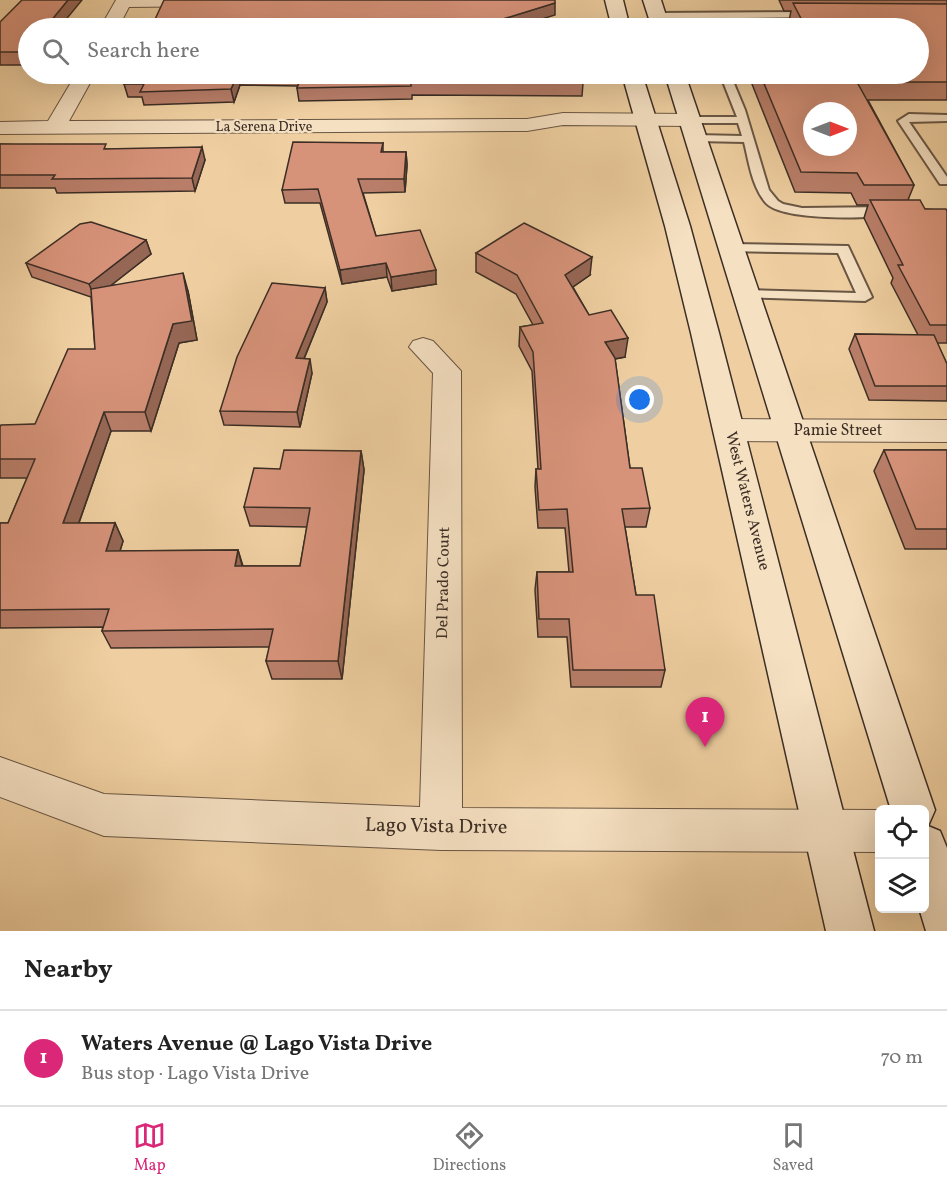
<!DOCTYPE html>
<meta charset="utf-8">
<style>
:root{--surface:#fff;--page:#f2f2f2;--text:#222;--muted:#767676;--line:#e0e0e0;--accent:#db2777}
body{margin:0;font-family:Vollkorn,serif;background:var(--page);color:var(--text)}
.controls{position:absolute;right:18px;bottom:18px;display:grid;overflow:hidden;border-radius:9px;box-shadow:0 6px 24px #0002}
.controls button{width:54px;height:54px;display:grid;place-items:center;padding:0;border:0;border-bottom:2px solid var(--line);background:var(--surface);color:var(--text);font:30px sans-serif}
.compass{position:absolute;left:803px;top:102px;width:54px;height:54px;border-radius:50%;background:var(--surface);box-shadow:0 6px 24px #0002;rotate:90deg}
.you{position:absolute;left:640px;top:400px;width:21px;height:21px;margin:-15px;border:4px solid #fff;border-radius:50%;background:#1a73e8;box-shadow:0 0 0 9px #1a73e833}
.badge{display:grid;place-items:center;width:39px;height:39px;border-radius:50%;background:var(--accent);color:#fff;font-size:20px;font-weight:700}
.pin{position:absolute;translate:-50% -50px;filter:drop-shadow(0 2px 3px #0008)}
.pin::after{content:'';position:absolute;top:32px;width:21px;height:18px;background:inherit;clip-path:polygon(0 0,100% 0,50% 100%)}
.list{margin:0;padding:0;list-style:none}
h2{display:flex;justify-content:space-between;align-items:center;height:78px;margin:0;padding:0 24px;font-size:26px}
h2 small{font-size:20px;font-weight:400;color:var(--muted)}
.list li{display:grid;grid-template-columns:39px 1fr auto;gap:18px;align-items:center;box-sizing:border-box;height:96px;padding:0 24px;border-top:2px solid var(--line)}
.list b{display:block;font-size:22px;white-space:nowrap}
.list p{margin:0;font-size:20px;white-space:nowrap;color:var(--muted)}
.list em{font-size:20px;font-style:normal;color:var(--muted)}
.icon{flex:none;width:33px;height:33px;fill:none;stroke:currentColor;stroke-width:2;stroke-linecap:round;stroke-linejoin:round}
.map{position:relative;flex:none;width:947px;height:931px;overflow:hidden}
.search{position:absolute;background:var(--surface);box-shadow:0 6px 24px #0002;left:18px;right:18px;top:18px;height:66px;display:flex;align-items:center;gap:15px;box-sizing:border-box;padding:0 21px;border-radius:33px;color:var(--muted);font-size:22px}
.sheet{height:174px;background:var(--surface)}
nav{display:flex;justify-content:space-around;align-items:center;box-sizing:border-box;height:84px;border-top:2px solid var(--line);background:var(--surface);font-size:16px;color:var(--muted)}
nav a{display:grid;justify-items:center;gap:3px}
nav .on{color:var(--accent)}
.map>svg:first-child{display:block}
</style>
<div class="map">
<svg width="947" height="931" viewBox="0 0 947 931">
<rect width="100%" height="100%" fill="#efcfa1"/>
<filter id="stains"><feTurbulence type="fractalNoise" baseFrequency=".00333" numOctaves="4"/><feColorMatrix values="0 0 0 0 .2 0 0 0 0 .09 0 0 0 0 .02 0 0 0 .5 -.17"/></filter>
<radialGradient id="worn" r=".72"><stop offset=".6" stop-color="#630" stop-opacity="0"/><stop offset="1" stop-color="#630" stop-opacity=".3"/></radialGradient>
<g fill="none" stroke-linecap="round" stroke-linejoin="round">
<defs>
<g id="lane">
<path d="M811,12l3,1v4l-157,2 -5,-3 5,-3z"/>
<path d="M720,74h10l15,36 24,80 9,11 5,3 19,4 87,-1 6,4 -2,3c-23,5 -111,7 -127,-11 -14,-16 -17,-41 -22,-61l-48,-1 -6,-3 6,-3 46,1 -4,-13h-48l-5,-3 5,-3h47z"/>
<path d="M909,114l38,1v6l-38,1 38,55v7h-7l-42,-63z"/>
<path d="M731,244l117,2 24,51 -7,4 -124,-4 -2,-3 7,-4 110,3 -18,-40 -112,-2 -1,-3z"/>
</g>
<g id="street">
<path d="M116,0h185l-2,4 -6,1 -164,2 -11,21h-18z"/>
<path d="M76,74h19l-26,47 458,-2 36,-6 127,1 7,2 3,4 -3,4 -7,2 -127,-1 -36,6 -527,3v-12l48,-1z"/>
<path d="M423,338l10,3 28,30 1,437 418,2v42l-439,-2 -337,-14 -104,-39v-40l104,37 316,13 13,-434 -24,-26 4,-6z"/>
<path d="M730,419l217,1v22l-217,-1 -11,-3 -4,-8 4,-8z"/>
</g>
<g id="secondary">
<path d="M605,0h18l7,28h-18z"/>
<path d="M643,0h18l9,28h-18z"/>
<path d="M622,74h20l48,152 29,107 155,598h-48l-135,-598 -26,-107z"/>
<path d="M665,74h20l250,736 -7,16 12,5 7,17v83h-21l-7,-23h5v-98h-33z"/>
</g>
</defs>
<use href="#lane" stroke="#695644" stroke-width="4"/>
<use href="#street" stroke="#695644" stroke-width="2"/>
<use href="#secondary" stroke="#3c2e25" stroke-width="3"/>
<use href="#lane" fill="#f5e0c2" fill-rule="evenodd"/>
<use href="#street" fill="#f5e0c2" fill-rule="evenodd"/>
<use href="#secondary" fill="#f5e0c2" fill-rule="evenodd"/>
</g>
<g fill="#b97e69" stroke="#3c2e25" stroke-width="1.5">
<path d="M779,0h168v100h-79l46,85 -6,15 17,9 22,2v132h-10l10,21v37l-78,-1 -20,-51 6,-15 63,1 -27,-52 2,-5 -29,-60 4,-13h-11l-6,-12 -56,-1 -47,-118h170v-46h-125l-4,-7 2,-10h-7z"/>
<path d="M0,22l28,6v37h-28z"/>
<path d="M130,74h451l2,9 -1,13 -170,-1v4l-113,2 -2,-13 1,-2 -58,-1 -6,17 -90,3 -2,-8h-14l-4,-13z"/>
<path d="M383,143v9h23l1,13 -2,27 -42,1 13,43 60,48 -44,7 -5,-14 -45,7 -22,-81h-35l-3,-13z"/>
<path d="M0,144l108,5 97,11 -10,31 -138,2 -2,-5h-55z"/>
<path d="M146,240l5,14 -40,31 77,6 9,49 -18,3 -28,88h-40l-32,92h36l8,18 -3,10 118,-1 5,16h57l7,-39 -57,-1 -6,-19 36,-38 81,-18 3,19 -22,209h-70l-6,-18 4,-14 -159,1 -9,-17 1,-4 -103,1v-105h8l19,-45h-27v-51l35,-3 60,-75 -4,-52 -59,-20 -6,-14z"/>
<path d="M476,253l114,22 -17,12 16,28 36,42 -10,2 15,109 20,40 -4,19h-21l11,68 29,75 -4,17h-90l-4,-50h-29l-3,-47 2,-18h32l-4,-44h-27l-3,-41 1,-18h2l-6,-98 -13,-25 1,-19 13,-2 -17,-31 -40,-22z"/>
<path d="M325,288l2,14 -23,57 8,14 -12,54 -76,-2 -4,-14z"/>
<path d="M884,450h63v99h-42l-31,-78z"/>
</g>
<g fill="#966755" stroke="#3c2e25" stroke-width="1.5">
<path d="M68,0h14l-23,28h-14z"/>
<path d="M555,3v12l-42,13h-39z"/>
<path d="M28,48v14l-3,-10z"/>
<path d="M238,74l2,11 -6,17 -3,-13z"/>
<path d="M202,147l3,13 -10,31 -3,-13z"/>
<path d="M406,152l1,13 -2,27 -1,-13z"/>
<path d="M146,240l5,14 -56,44 -6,-14z"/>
<path d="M592,257l-2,18 -26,18 1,-18z"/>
<path d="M386,263l1,14 -45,7 -2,-14z"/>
<path d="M436,270v14l-44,7 -1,-14z"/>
<path d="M183,273l5,18 9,49 -18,3 -28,88 -6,-19 28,-88z"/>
<path d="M325,288l2,14 -29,71 -2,-15z"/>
<path d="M628,338l-3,19 -22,4 2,-19z"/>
<path d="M310,359l2,14 -12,54 -3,-15z"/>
<path d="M104,412l7,19 -39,111 -9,-19z"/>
<path d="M361,451l3,19 -22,209 -4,-18z"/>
<path d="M115,523l8,18 -9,29 -8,-19z"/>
<path d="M238,550l5,19 -8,-3z"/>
</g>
<g fill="#d7937a" stroke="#3c2e25" stroke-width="1.5" fill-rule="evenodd">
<path d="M22,0h46l-23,28h-17v20l-3,4h-25v-30z"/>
<path d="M164,0h391v3l-81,25h-323z"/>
<path d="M793,3l154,1v78h-90l57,103h-50l-7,-12 -56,-1 -41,-98h158v-46h-112zM812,111h36v36h-36z"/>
<path d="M130,74h108l-7,15 -91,3 4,-8h-20z"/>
<path d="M302,74h279l2,9 -172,-1v4l-114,2z"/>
<path d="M293,142l90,1 -2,9h25l-2,27h-46l18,57 44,-6 16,40 -45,7 -5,-14 -46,7 -22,-81 -36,1z"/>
<path d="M0,144h106l-2,5 98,-2 -10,31 -140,1 3,-4h-55z"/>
<path d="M870,200h50l5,9h21l1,2v114h-17l-32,-60h5z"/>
<path d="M91,222l55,18 -57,44 -63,-21 54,-39z"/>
<path d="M524,223l68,34 -27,18 24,40 22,-5 17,28 -23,4 10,16 15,110h12l8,40 -28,1 14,86h18l11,75h-92l-4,-51h-30l-2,-47h36l-6,-63 -28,1 -3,-41h5l-8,-117 -13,-25 23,-4 -26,-48 -41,-22z"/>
<path d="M183,273l9,48 -19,3 -28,88h-41l-41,111h52l-9,28 132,-1 -3,16h65l10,-58 -66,-1 10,-39 26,1 4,-19 77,1 -23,210h-72l7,-32 -171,2 7,-22 -109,1v-87h8l27,-64h-35v-32l1,-2 34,-1 33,-75h27l-4,-60z"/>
<path d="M272,283l53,5 -29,70 14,1 -13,53 -77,-1 17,-54z"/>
<path d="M855,334l79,1 13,29v22h-72z"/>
<path d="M884,450h63v79h-31z"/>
</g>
<g text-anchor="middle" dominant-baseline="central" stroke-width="4.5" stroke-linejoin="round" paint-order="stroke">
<g font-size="14" fill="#3c2e25" stroke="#f5e0c2">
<text x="264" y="127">La Serena Drive</text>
</g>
<g font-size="16" fill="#3c2e25" stroke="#f5e0c2">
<text x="838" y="431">Pamie Street</text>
<text transform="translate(747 501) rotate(76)">West Waters Avenue</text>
<text transform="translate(444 583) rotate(-89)">Del Prado Court</text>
</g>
<g font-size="20" fill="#3c2e25" stroke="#f5e0c2">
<text transform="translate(436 827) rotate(1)">Lago Vista Drive</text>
</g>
</g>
<rect width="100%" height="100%" filter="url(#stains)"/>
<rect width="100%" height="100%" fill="url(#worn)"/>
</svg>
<div class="controls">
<button><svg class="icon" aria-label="locate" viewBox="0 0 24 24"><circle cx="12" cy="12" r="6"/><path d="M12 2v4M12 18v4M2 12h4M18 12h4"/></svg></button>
<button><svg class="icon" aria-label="layers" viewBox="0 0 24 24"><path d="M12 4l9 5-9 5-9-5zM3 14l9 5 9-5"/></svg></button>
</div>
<svg class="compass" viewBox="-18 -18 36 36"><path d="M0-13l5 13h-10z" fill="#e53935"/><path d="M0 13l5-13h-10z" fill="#767676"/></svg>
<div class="you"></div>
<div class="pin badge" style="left:705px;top:747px">1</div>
<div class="search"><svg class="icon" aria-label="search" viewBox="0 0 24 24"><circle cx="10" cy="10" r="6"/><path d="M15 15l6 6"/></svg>Search here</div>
</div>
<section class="sheet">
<h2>Nearby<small></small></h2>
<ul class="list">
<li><span class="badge">1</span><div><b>Waters Avenue @ Lago Vista Drive</b><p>Bus stop · Lago Vista Drive</p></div><em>70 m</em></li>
</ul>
</section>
<nav>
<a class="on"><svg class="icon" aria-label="map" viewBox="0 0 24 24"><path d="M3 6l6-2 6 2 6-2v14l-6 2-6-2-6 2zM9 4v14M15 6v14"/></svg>Map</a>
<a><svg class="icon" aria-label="directions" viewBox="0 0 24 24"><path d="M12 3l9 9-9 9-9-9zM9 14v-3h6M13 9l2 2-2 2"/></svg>Directions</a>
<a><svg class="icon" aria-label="saved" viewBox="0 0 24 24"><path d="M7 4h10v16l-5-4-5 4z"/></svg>Saved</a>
</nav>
